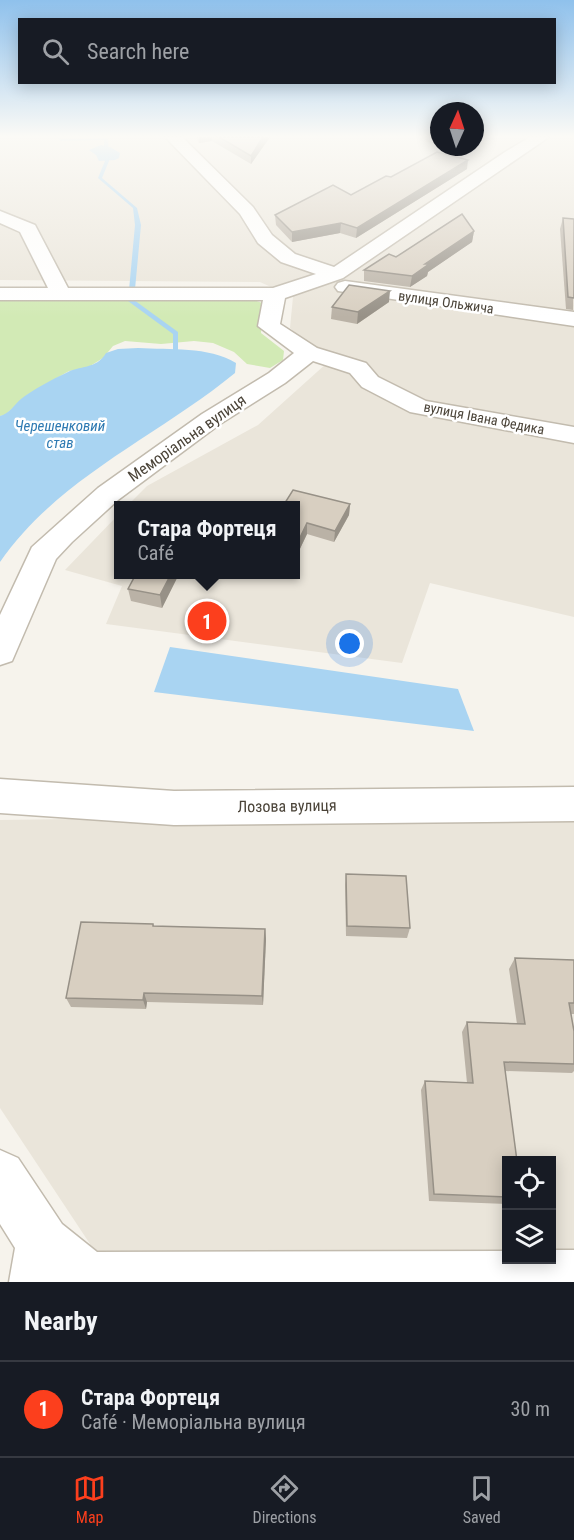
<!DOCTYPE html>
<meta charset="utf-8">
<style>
:root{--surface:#171b24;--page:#20242c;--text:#f1f3f6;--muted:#9ea1a6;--line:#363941;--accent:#fc3f1d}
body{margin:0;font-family:"Roboto Condensed",sans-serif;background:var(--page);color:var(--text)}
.controls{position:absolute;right:18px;bottom:18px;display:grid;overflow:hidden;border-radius:0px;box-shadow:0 3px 15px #0003}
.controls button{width:54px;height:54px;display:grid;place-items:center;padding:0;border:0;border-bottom:2px solid var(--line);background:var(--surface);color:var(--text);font:30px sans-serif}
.compass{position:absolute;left:430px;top:102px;width:54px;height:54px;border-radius:50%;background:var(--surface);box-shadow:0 3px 15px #0003;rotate:3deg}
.you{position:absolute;left:350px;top:644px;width:21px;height:21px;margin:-15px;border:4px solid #fff;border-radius:50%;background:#1a73e8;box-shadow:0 0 0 9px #1a73e833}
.badge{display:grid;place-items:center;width:39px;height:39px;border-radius:50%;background:var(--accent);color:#fff;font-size:20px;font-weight:700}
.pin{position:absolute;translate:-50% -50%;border:3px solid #fff;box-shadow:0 2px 6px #0006}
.popup{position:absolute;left:114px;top:501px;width:186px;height:78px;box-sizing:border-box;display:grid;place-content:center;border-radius:0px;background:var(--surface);filter:drop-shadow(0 2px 4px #0005);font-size:20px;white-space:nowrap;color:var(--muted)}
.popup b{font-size:22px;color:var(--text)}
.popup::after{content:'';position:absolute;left:50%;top:100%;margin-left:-12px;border:12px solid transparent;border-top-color:var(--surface)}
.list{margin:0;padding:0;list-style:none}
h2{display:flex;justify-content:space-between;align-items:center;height:78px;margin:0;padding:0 24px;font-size:26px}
h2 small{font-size:20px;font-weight:400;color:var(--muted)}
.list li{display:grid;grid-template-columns:39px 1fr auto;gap:18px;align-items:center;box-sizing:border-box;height:96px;padding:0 24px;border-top:2px solid var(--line)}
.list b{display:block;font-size:22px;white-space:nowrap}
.list p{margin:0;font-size:20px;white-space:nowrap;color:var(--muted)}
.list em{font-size:20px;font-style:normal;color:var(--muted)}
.icon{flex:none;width:33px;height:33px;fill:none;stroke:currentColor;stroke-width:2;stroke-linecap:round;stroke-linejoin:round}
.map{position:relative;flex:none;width:574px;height:1282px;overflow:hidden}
.search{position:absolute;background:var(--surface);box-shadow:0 3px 15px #0003;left:18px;right:18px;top:18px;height:66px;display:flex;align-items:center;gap:15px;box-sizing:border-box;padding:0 21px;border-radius:0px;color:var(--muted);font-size:22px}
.sheet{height:174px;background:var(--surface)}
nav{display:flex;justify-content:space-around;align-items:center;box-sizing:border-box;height:84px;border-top:2px solid var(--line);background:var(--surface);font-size:16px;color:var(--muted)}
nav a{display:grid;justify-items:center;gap:3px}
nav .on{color:var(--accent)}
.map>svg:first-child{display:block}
</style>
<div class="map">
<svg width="574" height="1282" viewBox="0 0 574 1282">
<rect width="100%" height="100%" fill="#f6f3ec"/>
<g fill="#eae5da" fill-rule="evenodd">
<path d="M0,137h439v10h36v-10h99v480l-144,-34 -28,80 -296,-39 16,-38 -57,-16 53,-55v59h178v-68l-168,-1 19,-19 111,-61 69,-62 -37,-35 3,-31 -33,-15 -260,-2z"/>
<path d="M574,812v470h-490l6,-38 -90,-136v-288zM506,1160h46v100h-46z"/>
</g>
<path fill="#d2eab5" d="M0,297l251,2 14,5 -3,9 -1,20 23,18 -1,9 -13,8 -23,-4 -13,-12 -21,-9 -19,-2 -33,3 -36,-3 -12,5 -10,12 -16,10 -18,3 -42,24 -22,20 -5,1z"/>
<g fill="#a9d4f2">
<path d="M101,145l9,2 10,6 -1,5 -4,2 -16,1 -3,-6 -7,-5z"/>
<path d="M138,348c32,2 70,-2 98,15l-1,10c-78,64 -176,104 -235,189v-146c10,-3 14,-11 21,-17 13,-10 30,-19 45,-26 13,-8 30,-3 40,-20l12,-4z"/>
<path d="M170,647l288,42 16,42 -320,-39z"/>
</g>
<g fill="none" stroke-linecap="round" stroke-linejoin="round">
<path fill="#a9d4f2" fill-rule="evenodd" d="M56,137l6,2 44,-1 2,1 1,22 -7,17 35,30 4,17 -7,75 44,32v19l-5,-1v-16l-45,-33 7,-76 -2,-17 -35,-30 7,-17 -1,-21 -43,1z"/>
<defs>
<g id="street">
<path d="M165,137h17l71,70 19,28 23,19 39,13 171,-115 25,-15h19l-206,141 -58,20 -5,26 37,24 49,15 12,14 48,24 148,26v16l-164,-31 -48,-25 -12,-14 -37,-12 -28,22 -65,41 -102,76 -46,42 -16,17 -44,102 -12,4v-50l32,-68 66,-59 104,-74 67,-41 25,-20 -36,-27 5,-26h-263v-12h48l-28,-56 -20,-9v-12l35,14 33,63h205l43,-14 -35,-12 -23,-19 -18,-29z"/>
<path d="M425,137h14v7l-11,-4z"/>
<path d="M345,281l229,31v14l-236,-35 -3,-4 3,-4z"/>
<path d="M0,779l174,12 400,-4v34l-400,4 -174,-12z"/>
<path d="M0,1150l18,8 44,66 35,28 409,-1v9h46v-10h22v32h-565l6,-34 -15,-24z"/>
</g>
</defs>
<use href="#street" stroke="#c2bbae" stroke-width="3"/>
<use href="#street" fill="#fff" fill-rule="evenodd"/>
</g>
<g fill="#bab2a6">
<path d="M196,137h74l-19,27 -39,-23 -13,2z"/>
<path d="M467,169l-111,69 -16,-5 -48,9 -16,-17 -1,-10 76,-20 40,-18z"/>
<path d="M563,218l11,1 -1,91 -7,-1 -6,-80z"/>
<path d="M474,231l-2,11 -44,30 -1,4 -17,11 -46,-6v-11z"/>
<path d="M389,302l-32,22 -26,-5 1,-12z"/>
<path d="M350,504l-1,11 -15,27 -27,-8 -11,23v-51z"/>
<path d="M179,574l-17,34 -31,-7 -3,-12z"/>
<path d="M346,874l64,54 -3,10 -61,-2 -1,-51z"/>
<path d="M153,924l1,2 111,3 1,10 -3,66 -116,-3 -1,7 -75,-2 -5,-9z"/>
<path d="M515,958l59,2v54h-3l3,17v40l-2,2 -67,-2 2,133 -78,-3 -8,-111 4,-9 42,2 -5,-51 5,-10 50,2 -8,-55z"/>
</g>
<g fill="#979187">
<path d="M199,137h13v4l-13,2z"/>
<path d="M263,137h7l-19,27v-8z"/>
<path d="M468,160l-1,9 -111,69 1,-10z"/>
<path d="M341,223l-1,10 -48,9v-10z"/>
<path d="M474,231l-2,11 -44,30 -1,4 -17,11 2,-11 13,-12z"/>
<path d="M390,291l-1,11 -32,22 1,-12z"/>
<path d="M350,504l-1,11 -15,27 1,-11z"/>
<path d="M307,523v11l-11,23v-11z"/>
<path d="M171,574h8l-17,34 -2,-13z"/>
<path d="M265,929l1,10 -3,66 -1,-9z"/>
<path d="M144,993l3,9 -1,7 -3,-9z"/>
</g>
<g fill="#d8cfc1" stroke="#979187" stroke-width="1.5">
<path d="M219,137h44l-12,19z"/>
<path d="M437,152l31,8 -111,68 -16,-5 -49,9 -17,-17 58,-30 18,10 35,-19 5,1z"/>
<path d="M462,214l12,17 -49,33h4l-17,12 -48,-6 25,-16 7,3z"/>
<path d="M563,218l11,1v79l-6,-1z"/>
<path d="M349,285l41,6 -32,21 -26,-5z"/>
<path d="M293,490l57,14 -15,27 -28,-8 -11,23v-40h-13z"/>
<path d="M136,574h35l-11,21 -32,-6z"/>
<path d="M346,874l60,2 4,52 -63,-2z"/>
<path d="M81,922l72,2v2l112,3 -3,67 -118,-3 -1,7 -77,-2z"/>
<path d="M515,958l59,2v43h-5l5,28v33l-70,-2 13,99h-10v36l-73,-3 -9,-113 48,2 -6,-61 58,2z"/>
</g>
<linearGradient id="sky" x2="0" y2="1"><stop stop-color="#8fc1ec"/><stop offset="0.43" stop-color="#fbfaf6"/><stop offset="1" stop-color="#fbfaf6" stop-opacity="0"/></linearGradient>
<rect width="574" height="317" fill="url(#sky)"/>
<g text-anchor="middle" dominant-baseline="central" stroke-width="5" stroke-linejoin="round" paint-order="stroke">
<g font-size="14" fill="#4b4439" stroke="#fff">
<text transform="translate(446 302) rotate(8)">вулиця Ольжича</text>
<text transform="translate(484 418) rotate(11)">вулиця Івана Федика</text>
</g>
<g font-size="15" font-style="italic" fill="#2e7ab2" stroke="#fff">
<text x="60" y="426">Черешенковий<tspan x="60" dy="17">став</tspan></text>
</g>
<g font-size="16" fill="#4b4439" stroke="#fff">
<text transform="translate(187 438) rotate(-35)">Меморіальна вулиця</text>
<text transform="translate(287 806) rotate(-1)">Лозова вулиця</text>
</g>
</g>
</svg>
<div class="controls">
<button><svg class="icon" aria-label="locate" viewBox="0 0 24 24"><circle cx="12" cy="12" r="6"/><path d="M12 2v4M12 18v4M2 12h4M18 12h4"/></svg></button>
<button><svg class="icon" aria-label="layers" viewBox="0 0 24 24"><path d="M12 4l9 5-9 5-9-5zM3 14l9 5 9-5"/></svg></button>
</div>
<svg class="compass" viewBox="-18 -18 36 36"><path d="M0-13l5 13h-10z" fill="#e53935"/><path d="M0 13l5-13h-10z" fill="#9ea1a6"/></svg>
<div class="you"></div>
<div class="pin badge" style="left:207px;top:621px">1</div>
<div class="popup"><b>Стара Фортеця</b>Café</div>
<div class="search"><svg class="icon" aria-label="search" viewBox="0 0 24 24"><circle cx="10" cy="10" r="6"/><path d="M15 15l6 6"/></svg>Search here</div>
</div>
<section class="sheet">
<h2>Nearby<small></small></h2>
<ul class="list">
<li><span class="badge">1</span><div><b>Стара Фортеця</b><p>Café · Меморіальна вулиця</p></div><em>30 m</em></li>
</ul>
</section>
<nav>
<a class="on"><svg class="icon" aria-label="map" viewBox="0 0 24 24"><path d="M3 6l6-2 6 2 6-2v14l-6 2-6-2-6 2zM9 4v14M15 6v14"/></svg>Map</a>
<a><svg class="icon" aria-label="directions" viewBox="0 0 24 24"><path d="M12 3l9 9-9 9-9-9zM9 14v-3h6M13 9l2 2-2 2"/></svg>Directions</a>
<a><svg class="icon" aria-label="saved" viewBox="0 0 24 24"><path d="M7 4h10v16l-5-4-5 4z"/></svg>Saved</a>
</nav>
